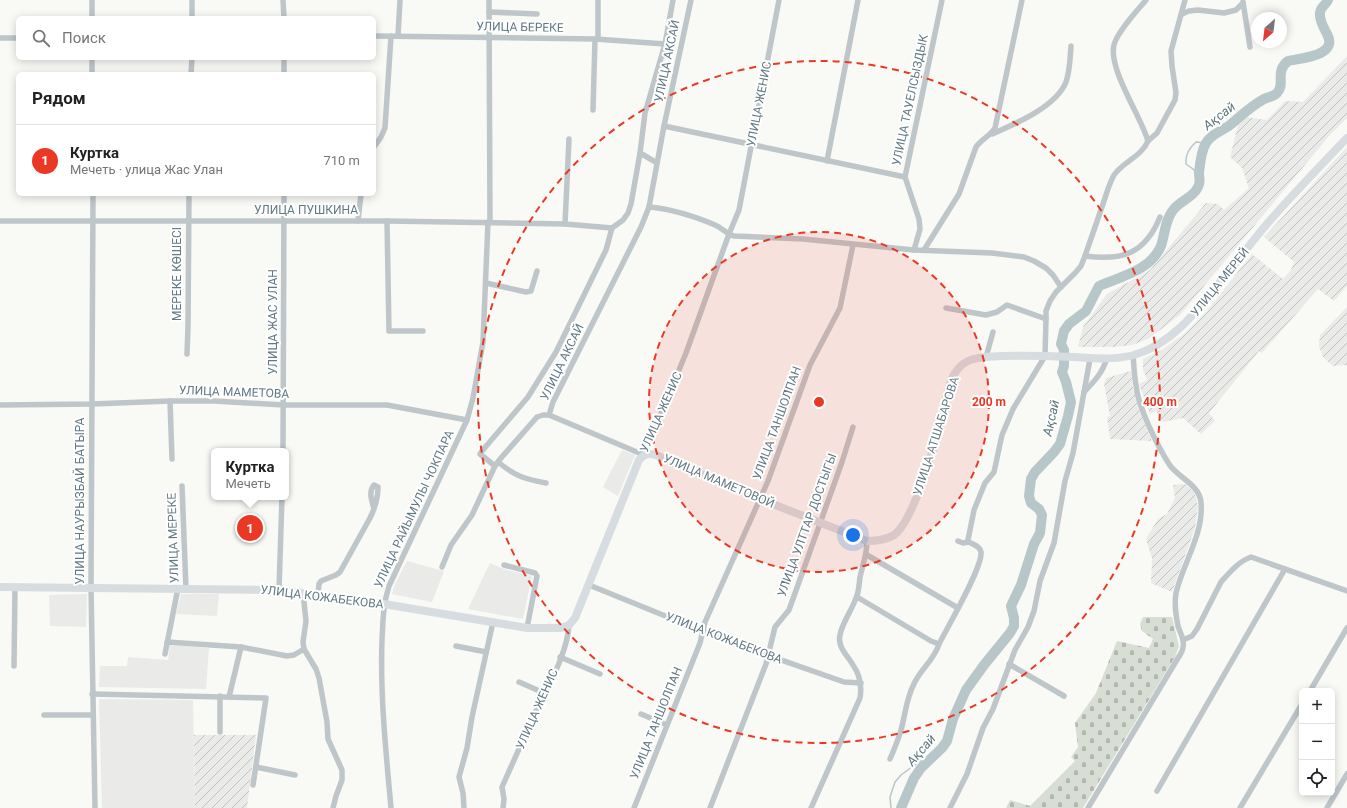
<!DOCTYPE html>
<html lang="ru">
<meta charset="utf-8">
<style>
:root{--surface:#fff;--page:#f2f2f2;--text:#222;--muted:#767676;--line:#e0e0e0;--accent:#eb3824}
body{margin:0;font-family:Roboto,sans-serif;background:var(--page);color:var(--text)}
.controls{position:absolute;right:12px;bottom:12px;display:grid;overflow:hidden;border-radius:6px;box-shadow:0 2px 10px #0003}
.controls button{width:36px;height:36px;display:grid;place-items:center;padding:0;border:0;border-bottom:1px solid var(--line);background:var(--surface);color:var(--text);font:20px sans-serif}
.compass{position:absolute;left:1251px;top:12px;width:36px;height:36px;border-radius:50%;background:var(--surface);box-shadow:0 2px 10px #0003;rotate:208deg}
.you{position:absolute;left:853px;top:535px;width:14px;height:14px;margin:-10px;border:3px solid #fff;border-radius:50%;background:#1a73e8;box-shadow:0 0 0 6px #1a73e833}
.badge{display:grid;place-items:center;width:26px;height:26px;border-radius:50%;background:var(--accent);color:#fff;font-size:13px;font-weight:700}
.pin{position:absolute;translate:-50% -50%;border:2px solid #fff;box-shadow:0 1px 4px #0006}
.popup{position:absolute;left:211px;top:448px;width:78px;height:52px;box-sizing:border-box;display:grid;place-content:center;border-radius:6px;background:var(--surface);filter:drop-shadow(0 1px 3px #0005);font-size:13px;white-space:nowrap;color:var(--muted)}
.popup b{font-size:15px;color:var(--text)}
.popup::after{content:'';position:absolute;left:50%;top:100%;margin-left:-8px;border:8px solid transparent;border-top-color:var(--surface)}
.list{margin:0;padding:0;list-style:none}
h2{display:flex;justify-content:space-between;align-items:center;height:52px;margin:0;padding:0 16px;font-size:17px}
h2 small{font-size:13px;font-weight:400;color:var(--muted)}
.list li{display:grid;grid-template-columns:26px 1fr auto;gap:12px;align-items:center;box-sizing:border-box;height:72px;padding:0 16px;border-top:1px solid var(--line)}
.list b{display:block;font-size:15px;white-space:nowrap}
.list p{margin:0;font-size:13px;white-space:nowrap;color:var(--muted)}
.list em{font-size:13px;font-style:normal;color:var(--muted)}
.icon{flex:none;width:22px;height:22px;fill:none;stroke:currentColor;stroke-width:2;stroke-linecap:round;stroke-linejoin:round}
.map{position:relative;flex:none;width:1347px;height:808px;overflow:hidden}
.search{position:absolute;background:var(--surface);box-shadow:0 2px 10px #0003;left:16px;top:16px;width:360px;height:44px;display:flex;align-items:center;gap:10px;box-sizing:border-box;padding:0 14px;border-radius:6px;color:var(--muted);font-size:15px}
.panel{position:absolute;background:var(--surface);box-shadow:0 2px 10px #0003;left:16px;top:72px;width:360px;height:124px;border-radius:6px}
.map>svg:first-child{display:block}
</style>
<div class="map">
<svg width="1347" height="808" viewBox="0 0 1347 808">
<defs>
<pattern id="industrial-furrows" width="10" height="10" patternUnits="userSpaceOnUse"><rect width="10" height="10" fill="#eaeae9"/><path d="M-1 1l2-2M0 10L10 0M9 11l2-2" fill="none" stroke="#c1c2c2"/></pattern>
<pattern id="cemetery-stones" width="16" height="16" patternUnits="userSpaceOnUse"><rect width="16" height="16" fill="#d9ded5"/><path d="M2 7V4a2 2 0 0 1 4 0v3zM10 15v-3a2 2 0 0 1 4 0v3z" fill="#b3b9b2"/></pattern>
</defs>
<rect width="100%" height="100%" fill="#f9f9f6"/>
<g fill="#eaeae9">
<path d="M622,450l13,5 -17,41 -15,-9z"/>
<path d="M407,561l37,10 -12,31 -40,-8 3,-10z"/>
<path d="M490,563l14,6 28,7 -9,43 -55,-10z"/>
<path d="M87,594l-1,33 -36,-1 -1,-31z"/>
<path d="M181,594h38l-2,22 -41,-2z"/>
<path d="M170,645l39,3 -3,41 -107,-2 1,-21h27l1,-9 40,3z"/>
<path d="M99,699l94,1 2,108h-93z"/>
</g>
<g fill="url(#industrial-furrows)">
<path d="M1347,56v62l-18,18 -149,179 -32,24 -16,6 -18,2h-36l5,-20 24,-33 43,-24 56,-67 12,1 6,6 25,-22 -7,-20 -12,-11 8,-32 7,-8 22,3 18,-19 18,1z"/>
<path d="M1347,147v139l-13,15 -16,-12 -56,64 -3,-2 -50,62 6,8 -14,13 -18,-16 -20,4 -7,-11 -6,3 -11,-30 8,-4 -4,-10v-11l20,-10 21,-15 22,-22 46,-58 31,25 8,-9 3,-8 -30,-25z"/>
<path d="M1347,307v58l-14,1 -10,-9 -4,-11 1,-11z"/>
<path d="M1131,371l2,17 6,21 13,32 -42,-2 -3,-22 3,-1 -6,-32 2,-6z"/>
<path d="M1185,484l8,7 3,6 2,10 -3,21 -23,64 -21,-9 1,-25 -5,-15v-6l11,-18 9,-5 8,-16 -2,-13z"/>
<path d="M194,735h62l-9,73h-52z"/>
</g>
<path fill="url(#cemetery-stones)" d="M1143,617h29l7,29 -4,11 -92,151h-77l4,-8 20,6 45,-45 -4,-4 7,-10 -3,-24 21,-30 21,-52 32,7 4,-9 -11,-8 -2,-7z"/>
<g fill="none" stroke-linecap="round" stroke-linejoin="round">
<g stroke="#b7c7c9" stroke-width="1.5">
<path d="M1199,175l-6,-6 -7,-5c-1,-9 3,-16 10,-22l10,1"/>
<path d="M891,808l-1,-11 5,-15 6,-7 19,-14 10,-1"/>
</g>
<path stroke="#b7c7c9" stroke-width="10" d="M901,808l13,-30 7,-10 21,-20 5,-7 6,-22 13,-29 18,-25 26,-32 4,-7v-8l-3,-12 10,-21 13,-41 6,-11 2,-18 -3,-6 -8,-6 -2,-7 2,-17 4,-7 19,-20 6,-8 8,-28 3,-14 -5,-20 -4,-10 2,-6v-16l-3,-6 3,-13 5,-7 17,-13 13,-25c23,-10 51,-15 62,-40 4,-12 4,-27 13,-37 7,-9 19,-11 24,-22 3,-5 1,-9 1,-14 1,-10 2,-22 7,-30 5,-9 16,-12 24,-18 11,-9 21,-19 34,-26 4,-2 9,-2 13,-6 9,-9 -3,-21 11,-32 13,-3 51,-5 39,-27 -3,-6 -8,-14 -7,-21 0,-6 6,-8 8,-13"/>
<g stroke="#bfc6c9" stroke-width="5.5">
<path d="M92,0v18"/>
<path d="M192,0v18"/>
<path d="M283,0l1,18"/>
<path d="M489,0l1,222"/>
<path d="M1243,2l7,45"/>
<path d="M489,12l48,2"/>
<path d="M1182,14l7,-3 9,-1 26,3 12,-3 7,-7"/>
<path d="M374,36l221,3 70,5"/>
<path d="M398,36l2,-36"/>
<path d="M0,38h18"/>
<path d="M598,39v-39"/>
<path d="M92,58v16"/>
<path d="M284,58v16"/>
<path d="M191,74l1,-16"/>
<path d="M593,110l2,-71"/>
<path d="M664,126l241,51"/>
<path d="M992,134c23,-10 64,-27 74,-52 4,-11 4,-24 5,-36"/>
<path d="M1148,141l9,-8 18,-33 1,-7 -4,-27 -1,-15 14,-51"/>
<path d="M374,147l7,-10 4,-9 6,-92"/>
<path d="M640,153l7,4 10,6"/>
<path d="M827,161l31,-161"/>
<path d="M93,194l-2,393 4,221"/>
<path d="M649,207c19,1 48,10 66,18 7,3 12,9 19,11l69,3 111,11 78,3 32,4 10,4 12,7 7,7 8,12"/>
<path d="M0,221h387l178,3 47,4"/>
<path d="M358,221l3,-27"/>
<path d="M387,221l2,110h34"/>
<path d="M565,224l4,-85"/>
<path d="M914,250l6,-21 -1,-10 -14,-42 37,-177"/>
<path d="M924,250l35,-56 17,-47c6,-8 14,-11 19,-19l27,-128"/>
<path d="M1085,256c37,5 60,-2 75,-39"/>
<path d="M486,283l40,9 5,-1 6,-20"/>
<path d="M946,308l40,7 11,-3 10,-7 39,14"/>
<path d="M187,354l1,-28 1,-132"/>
<path d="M986,357l7,-25"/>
<path d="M1084,392c10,-10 19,-20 23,-34"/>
<path d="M170,401l2,58"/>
<path d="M0,405l92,-1 78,-3h44l70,4h103l80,15"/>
<path d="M549,415l95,40 42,-102 43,-119 10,-24 40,-210"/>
<path d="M283,451l1,-257"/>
<path d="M498,462c17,14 26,17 48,21"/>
<path d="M495,466l-15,-12 2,-3 46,-54 28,-45 50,-102 6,-22 11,-8 5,-7 3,-9 9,-51 5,-40 20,-69 8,-44"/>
<path d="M182,486l4,103"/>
<path d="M958,541l5,2 6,-1"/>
<path d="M867,555l91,53"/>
<path d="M504,565l31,8 2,3 -10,52"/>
<path d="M442,567l9,-22 21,-30 23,-49 6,-8 36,-41 6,-2h6l4,-13 88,-175 8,-20 15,-81 27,-126"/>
<path d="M589,585l138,56 117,41 17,1"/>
<path d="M279,590l3,-93"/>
<path d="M303,593l3,28 -3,21 1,7 12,20 3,9 8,44 1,17 14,31v10l-6,16 -3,12"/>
<path d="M318,595l1,-11 2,-3 15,-6 4,-3 30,-54c5,-10 8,-20 8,-31l-4,-2c-6,7 -2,16 0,24"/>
<path d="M857,597l74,44 8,3"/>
<path d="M1183,640l9,-4 5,-7 24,-47c8,-9 18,-21 30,-25l96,34"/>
<path d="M167,642l74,5 46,9 7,-1 10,-6"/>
<path d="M456,646l30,6"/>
<path d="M165,654l13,-66"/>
<path d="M560,657l40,17"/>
<path d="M1009,664l55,32"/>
<path d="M14,666l1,-79"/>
<path d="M519,682l25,11"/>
<path d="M1310,691l37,-63"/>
<path d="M92,694l174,4 -13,87"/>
<path d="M229,697l12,-50"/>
<path d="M641,714l26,11"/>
<path d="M44,715h48"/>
<path d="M220,732v-36"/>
<path d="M890,759c4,-9 8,-19 11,-29 4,-14 5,-30 12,-44 6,-16 21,-25 26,-42 8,-16 44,-77 42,-92 -1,-6 -7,-7 -12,-10l-1,-2 6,-30 11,-27 9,-11 8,-37 11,-26 32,-53 1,-37v-8l4,-10 6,-9 19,-19 6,-7 4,-10c6,-17 12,-35 18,-52 3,-9 6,-20 11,-29 9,-13 28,-19 34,-34 -7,-25 -40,-72 -34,-96 3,-13 23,-34 32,-45"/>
<path d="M256,767l39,8"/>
<path d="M1157,791l128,-222"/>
<path d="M391,808c-5,-56 -11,-112 -9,-168 1,-19 1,-36 7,-54l78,-166 6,-22 10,-56 5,-120"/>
<path d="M464,808l-1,-15 -4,-16 8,-29 5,-31 21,-95"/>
<path d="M503,808l1,-9 -2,-12 42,-94c11,-17 24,-48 25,-68"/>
<path d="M634,808l66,-165 5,-21 63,-141 42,-116 30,-57 13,-63"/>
<path d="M710,808l56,-144 9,-37 14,-17 53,-148 11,-35"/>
<path d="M811,808l49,-110c2,-12 0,-23 -7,-33 -5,-9 -16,-18 -13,-30 2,-12 12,-25 16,-37 3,-6 3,-14 4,-21 3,-13 7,-23 7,-36"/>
<path d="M950,808l17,-34 16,-46 10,-19 22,-59 13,-23 6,-16 6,-30 14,-38 11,-62 8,-28 17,-94"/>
<path d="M1088,808l90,-150c2,-3 5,-7 5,-11 2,-7 -3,-14 -5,-21 -2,-10 -4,-22 -2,-33 7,-30 28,-59 25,-91 -2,-18 -23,-24 -32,-38 -12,-19 -31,-57 -33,-79 -2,-10 -2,-20 -3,-30"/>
<path d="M1240,808l62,-104"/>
<path d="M1327,808l20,-34"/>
</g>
<path stroke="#d6dcdf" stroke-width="8" d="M0,587l279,3 105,14 143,24h34l8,-3 6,-7 64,-158c5,-6 9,-7 17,-5l104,44 107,42c10,0 19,-1 27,-6 20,-14 42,-94 48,-119 4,-14 5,-31 13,-43 3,-5 7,-9 13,-12 10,-5 23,-4 34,-5 24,-1 49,0 73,1 20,2 40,3 59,-2 38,-11 63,-44 86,-73 16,-19 31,-39 46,-57 26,-30 54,-59 81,-87"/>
</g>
<circle cx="819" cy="402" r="170" fill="#eb3824" fill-opacity=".12"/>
<g fill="none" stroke="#eb3824" stroke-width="2" stroke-dasharray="7 5">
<circle cx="819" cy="402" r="170"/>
<circle cx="819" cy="402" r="341"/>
</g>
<g text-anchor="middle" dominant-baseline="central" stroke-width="4" stroke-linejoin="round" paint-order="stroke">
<g font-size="12" fill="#627983" stroke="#fff">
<text transform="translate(520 27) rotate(1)">УЛИЦА БЕРЕКЕ</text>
<text transform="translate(667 61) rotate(-78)">УЛИЦА АКСАЙ</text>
<text transform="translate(910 100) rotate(-78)">УЛИЦА ТАУЕЛСЫЗДЫК</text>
<text transform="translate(759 104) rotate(-79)">УЛИЦА ЖЕНИС</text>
<text x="306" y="210">УЛИЦА ПУШКИНА</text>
<text transform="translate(177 274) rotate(-90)">МЕРЕКЕ КӨШЕСІ</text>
<text transform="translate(1220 282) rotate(-51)">УЛИЦА МЕРЕЙ</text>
<text transform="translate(273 322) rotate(-90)">УЛИЦА ЖАС УЛАН</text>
<text transform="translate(562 362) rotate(-64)">УЛИЦА АКСАЙ</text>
<text transform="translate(234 392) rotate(2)">УЛИЦА МАМЕТОВА</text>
<text transform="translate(661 412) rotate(-66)">УЛИЦА ЖЕНИС</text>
<text transform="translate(777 423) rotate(-70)">УЛИЦА ТАНШОЛПАН</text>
<text transform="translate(936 436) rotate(-72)">УЛИЦА АТШАБАРОВА</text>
<text transform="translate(719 481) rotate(23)">УЛИЦА МАМЕТОВОЙ</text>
<text transform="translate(80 501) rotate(-90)">УЛИЦА НАУРЫЗБАЙ БАТЫРА</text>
<text transform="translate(414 509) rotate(-65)">УЛИЦА РАЙЫМУЛЫ ЧОКПАРА</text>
<text transform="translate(807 525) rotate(-70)">УЛИЦА УЛТТАР ДОСТЫГЫ</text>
<text transform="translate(173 538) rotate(-92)">УЛИЦА МЕРЕКЕ</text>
<text transform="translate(322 597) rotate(7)">УЛИЦА КОЖАБЕКОВА</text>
<text transform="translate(724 638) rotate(21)">УЛИЦА КОЖАБЕКОВА</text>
<text transform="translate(537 709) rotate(-66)">УЛИЦА ЖЕНИС</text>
<text transform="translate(656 723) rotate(-68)">УЛИЦА ТАНШОЛПАН</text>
</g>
<g font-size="13" font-style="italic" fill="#5e787c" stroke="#fff">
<text transform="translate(1219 116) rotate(-38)">Ақсай</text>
<text transform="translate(1051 418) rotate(-77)">Ақсай</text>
<text transform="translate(921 750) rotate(-49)">Ақсай</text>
</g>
</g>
<circle cx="819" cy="402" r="6" fill="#eb3824" stroke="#fff" stroke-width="2"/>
<g font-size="12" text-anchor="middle" font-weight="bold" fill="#eb3824" stroke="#fff" stroke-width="4" stroke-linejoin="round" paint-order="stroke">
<text x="989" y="406">200 m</text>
<text x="1160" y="406">400 m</text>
</g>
</svg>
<div class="controls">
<button>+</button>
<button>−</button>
<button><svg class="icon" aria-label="locate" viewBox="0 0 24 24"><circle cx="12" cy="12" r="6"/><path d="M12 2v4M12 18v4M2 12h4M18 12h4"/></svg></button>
</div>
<svg class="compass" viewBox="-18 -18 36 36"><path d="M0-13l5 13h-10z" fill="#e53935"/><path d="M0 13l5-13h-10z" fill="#767676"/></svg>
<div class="you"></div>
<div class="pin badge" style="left:250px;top:528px">1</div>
<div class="popup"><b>Куртка</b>Мечеть</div>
<div class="search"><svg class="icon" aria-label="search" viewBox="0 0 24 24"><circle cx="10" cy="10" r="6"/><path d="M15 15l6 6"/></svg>Поиск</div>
<section class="panel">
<h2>Рядом<small></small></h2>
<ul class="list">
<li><span class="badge">1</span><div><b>Куртка</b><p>Мечеть · улица Жас Улан</p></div><em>710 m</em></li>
</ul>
</section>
</div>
